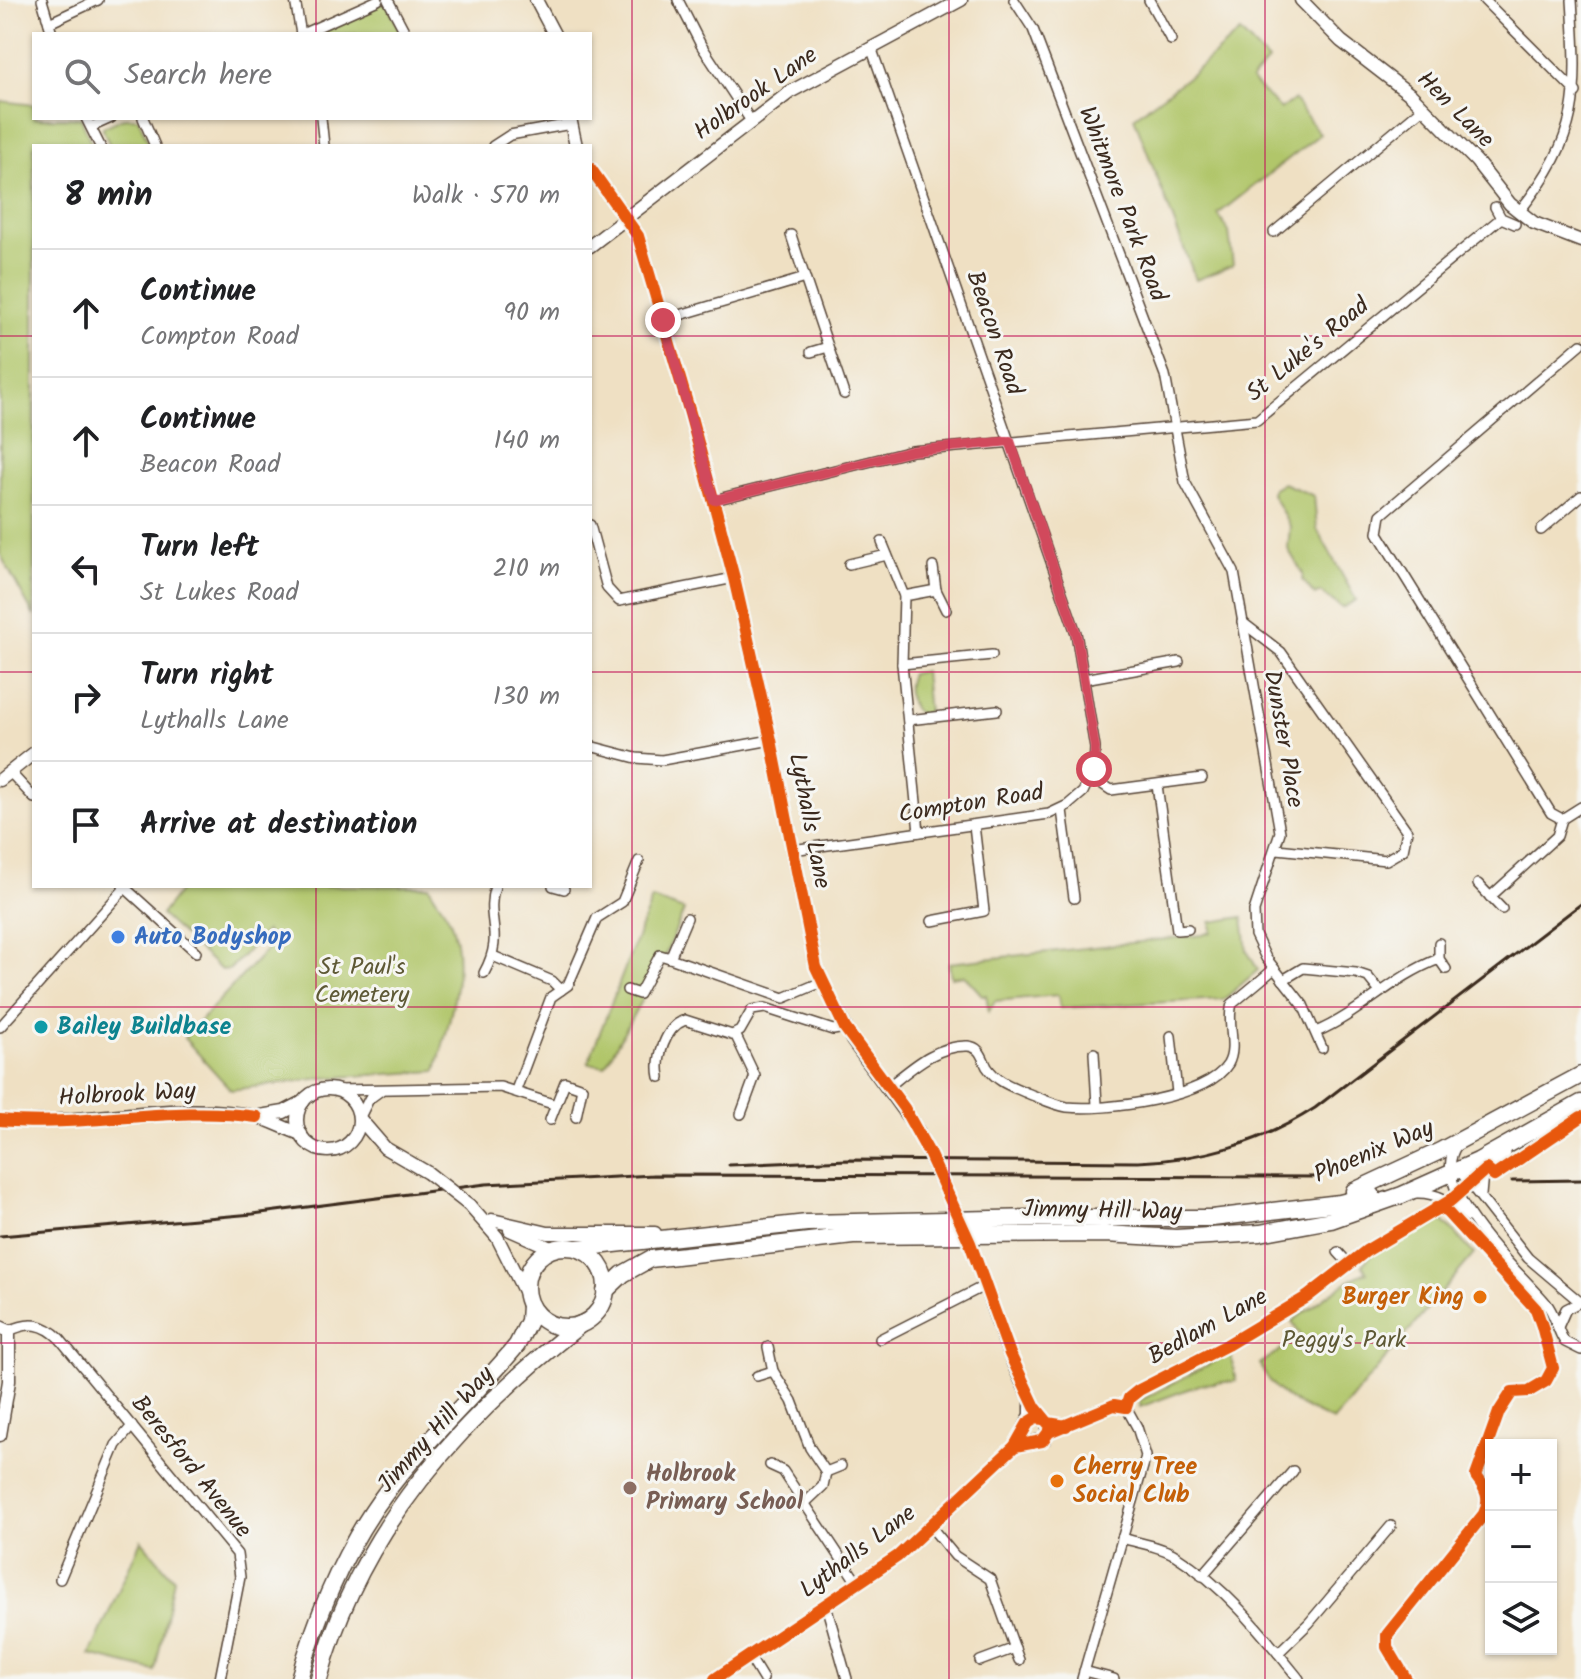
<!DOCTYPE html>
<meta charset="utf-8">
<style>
:root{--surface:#fff;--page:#f2f2f2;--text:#202124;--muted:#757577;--line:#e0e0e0}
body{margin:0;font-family:Kalam,sans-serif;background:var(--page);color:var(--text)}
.controls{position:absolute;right:24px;bottom:24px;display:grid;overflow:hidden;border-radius:0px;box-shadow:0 2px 6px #0004}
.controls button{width:72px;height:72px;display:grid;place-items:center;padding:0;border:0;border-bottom:2px solid var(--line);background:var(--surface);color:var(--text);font:40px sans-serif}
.stop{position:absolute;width:24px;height:24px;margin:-18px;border:6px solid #d1495b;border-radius:50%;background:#fff}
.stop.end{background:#d1495b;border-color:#fff;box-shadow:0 2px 8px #0008}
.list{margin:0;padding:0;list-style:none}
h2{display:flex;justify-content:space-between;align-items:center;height:104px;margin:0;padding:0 32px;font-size:34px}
h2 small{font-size:26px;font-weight:400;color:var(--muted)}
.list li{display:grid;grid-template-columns:52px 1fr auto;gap:24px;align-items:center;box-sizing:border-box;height:128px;padding:0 32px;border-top:2px solid var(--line)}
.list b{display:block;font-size:30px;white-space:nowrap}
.list p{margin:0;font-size:26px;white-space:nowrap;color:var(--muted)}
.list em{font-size:26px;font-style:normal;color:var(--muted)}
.icon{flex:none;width:44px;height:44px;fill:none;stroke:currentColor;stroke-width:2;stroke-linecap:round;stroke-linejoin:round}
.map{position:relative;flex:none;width:1581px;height:1679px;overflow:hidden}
.search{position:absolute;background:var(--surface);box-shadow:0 2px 6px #0004;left:32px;top:32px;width:560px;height:88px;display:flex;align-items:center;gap:20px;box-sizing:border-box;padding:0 28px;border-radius:0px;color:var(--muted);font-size:30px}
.panel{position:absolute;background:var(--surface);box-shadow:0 2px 6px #0004;left:32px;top:144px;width:560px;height:744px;border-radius:0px}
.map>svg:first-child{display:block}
</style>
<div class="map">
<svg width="1581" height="1679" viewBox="0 0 1581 1679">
<rect width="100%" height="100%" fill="#f6f6f2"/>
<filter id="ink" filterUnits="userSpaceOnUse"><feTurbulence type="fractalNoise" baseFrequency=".0125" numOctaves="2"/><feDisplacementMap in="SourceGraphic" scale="16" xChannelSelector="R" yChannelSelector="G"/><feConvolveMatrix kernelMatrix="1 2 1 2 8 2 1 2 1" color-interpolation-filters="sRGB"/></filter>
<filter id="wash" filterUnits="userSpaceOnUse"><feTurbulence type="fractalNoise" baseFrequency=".006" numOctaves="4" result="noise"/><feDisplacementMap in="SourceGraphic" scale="32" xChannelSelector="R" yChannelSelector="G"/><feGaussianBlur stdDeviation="1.8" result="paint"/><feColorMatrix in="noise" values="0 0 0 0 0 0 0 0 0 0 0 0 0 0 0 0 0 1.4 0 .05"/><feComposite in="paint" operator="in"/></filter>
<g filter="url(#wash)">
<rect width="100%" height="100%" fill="#efe0c3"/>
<g fill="#b1c66b" stroke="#767844" stroke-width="2">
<path d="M383,3l5,2 13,29h-89z"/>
<path d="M1240,32l28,29 -17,19 29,29 14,-9 26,34 -102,80 11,18 4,33 -37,15 -62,-163 58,-43z"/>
<path d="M0,101l34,4v13h47l11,28h-58v470l-34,-62z"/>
<path d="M123,118h15l12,28h-40l-8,-18z"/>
<path d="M1283,483l31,13 3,33 39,71 -14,8 -21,-16 -6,3 -13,-15 1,-6 -15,-25 2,-23 -18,-32 1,-6z"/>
<path d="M924,671l4,42 -8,1c-13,-7 -15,-27 -9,-40z"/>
<path d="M183,886h246c5,11 15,21 20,32 21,48 -1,105 -13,153l-114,7 -91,12 -47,-52 88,-94 -6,-13 -36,38 -9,1 -60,-55z"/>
<path d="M652,899l32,11 -21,51 -58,105 -17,-3z"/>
<path d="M1243,917l4,34 11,19 -34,29 -164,9 -2,-13 -63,6 -6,10 -3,-16h-4l-18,-20 -13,2 -2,-14 254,-28 9,-3 -1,-10z"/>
<path d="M1435,1212l39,42 -141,167c-31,-15 -60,-24 -73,-57l41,-28 -9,-15c25,-16 48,-39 75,-49l-5,-7 17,-19z"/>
<path d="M1230,1353l6,28 -34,3 -62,23 -1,-6z"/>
<path d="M141,1540l33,39 -19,92 -65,-16z"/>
</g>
</g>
<g filter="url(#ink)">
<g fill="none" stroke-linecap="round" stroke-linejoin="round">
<defs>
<g id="street">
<path d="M42,0l10,34"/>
<path d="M295,0l6,34"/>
<path d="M388,0l18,34"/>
<path d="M678,0l23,45 50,76"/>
<path d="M1014,0l19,29 132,346 20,107 49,90 46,260 -26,79 1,24 11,23 37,47 19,43"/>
<path d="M1149,0l22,40"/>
<path d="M1484,0l92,92"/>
<path d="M49,23l49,-23"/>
<path d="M302,34l76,-34"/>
<path d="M86,118l14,28"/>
<path d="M143,118l12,28"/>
<path d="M321,118l3,28"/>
<path d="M91,127l20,-9"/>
<path d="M493,146l17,-11 61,-11"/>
<path d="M1495,207l6,11 14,6"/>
<path d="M1519,212c62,-78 59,-117 53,-212"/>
<path d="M1274,232l150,-125"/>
<path d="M791,235l14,43"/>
<path d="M663,320l142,-42 39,116"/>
<path d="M811,352l17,-5"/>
<path d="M714,500l198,-49 345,-31 244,-202"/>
<path d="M590,525l17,63 12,13 115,-23"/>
<path d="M1541,530l40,-34"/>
<path d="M882,542l22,54 -2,68"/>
<path d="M849,564l38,-9"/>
<path d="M933,567l3,23"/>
<path d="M904,596l32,-6 10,20"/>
<path d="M1242,622l39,30 126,179 -4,19 -17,10 -109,-11"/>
<path d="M1084,679l95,-17"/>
<path d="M908,720l89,-10"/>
<path d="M590,746l46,12 26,2 109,-20"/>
<path d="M10,772l24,26"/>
<path d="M1092,777l19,13 91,-12"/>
<path d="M1157,785l20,145 11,-1"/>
<path d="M1062,810l12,88"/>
<path d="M1562,819l-11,-6 -173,-280 3,-18 200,-171"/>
<path d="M1562,819l19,-12"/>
<path d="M919,832l-17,-168 90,-9"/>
<path d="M792,850l257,-36 19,-9 15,-13 11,-23 1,-21 -19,-115 -205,-586"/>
<path d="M1478,884l24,25"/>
<path d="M123,886l73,66"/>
<path d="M553,886l11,3"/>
<path d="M1490,897l67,-61 5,-17"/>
<path d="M687,918l-17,40 114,40 38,-16"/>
<path d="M932,921l52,-10 -10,-86"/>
<path d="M1439,943v16l7,10"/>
<path d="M493,956l59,25 9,9"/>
<path d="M484,973c22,-40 0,-53 11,-87"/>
<path d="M1283,980l20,-12 53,5 12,4 12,15"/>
<path d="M627,990l12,4 21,-39 10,3"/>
<path d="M0,1027l125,-139"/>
<path d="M1316,1032c45,-19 77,-56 123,-73"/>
<path d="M735,1034l20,42 -14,38"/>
<path d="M1171,1036l6,57"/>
<path d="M1094,1053l3,52"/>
<path d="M660,1077c-4,-19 5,-50 25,-57l47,15 8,-4 12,-21 13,-2 68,22 12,-2"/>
<path d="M888,1087c24,-19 48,-42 80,-41 13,1 14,12 19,21 10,15 24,19 40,26 13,5 27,12 40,14 37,4 140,-8 161,-43 10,-18 -2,-41 4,-60l42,-35"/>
<path d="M338,1090l162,-3 56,18"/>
<path d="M516,1090l35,-93 17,-12 29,-67 25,-16 17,-41"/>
<path d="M360,1117l9,-18 11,-8"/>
<path d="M550,1120l15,-38 17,6 -6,29"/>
<path d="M1457,1145c-32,44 62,126 89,158 10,11 10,27 19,39l16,8"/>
<path d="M1459,1170l69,88 52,44"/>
<path d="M1415,1193c21,-1 39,9 54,24"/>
<path d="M1481,1195l2,-22 23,-20"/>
<path d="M1338,1252l11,12"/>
<path d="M1558,1327l8,-18 14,-7"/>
<path d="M9,1331c20,-10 35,-8 51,8l177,215 3,23 -20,102"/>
<path d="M880,1339l106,-54"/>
<path d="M768,1347l5,24 19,30 18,47 16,24 -3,14 -18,17"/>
<path d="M757,1376l16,-5"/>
<path d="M1049,1432l65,-27 12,2 6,-13 107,-56 68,-41 59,-46"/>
<path d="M770,1465l13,6 75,113"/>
<path d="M826,1472l15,-6"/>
<path d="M931,1527l24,29 35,23 29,81"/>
<path d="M1122,1538c16,5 39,8 53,17 51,32 87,78 124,124"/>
<path d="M1202,1576l91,-105"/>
<path d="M60,1579l56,-134 16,-19"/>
<path d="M826,1605l21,74"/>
<path d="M1278,1653l31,-30 82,-97"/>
<path d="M749,1656l14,23"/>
<path d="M980,1661l35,-13"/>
<path d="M1084,1671l30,8"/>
<path d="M1082,1679l64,-223 -9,-29 -11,-20"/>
</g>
<g id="secondary">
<path d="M536,0l18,34"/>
<path d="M1301,0l40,41 70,54 65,66 34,43 24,19 47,18"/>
<path d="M570,118l6,28"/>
<path d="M590,168l48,68 52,177 44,165 37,162 45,227 36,73 66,91"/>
<path d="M590,246l200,-154 171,-92"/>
<path d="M0,780l34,-27"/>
<circle cx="328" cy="1120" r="31"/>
<path d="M260,1116l24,-4 19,-10"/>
<path d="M360,1119l25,29 43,25"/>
<path d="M0,1120c84,7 171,-21 255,-4 15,4 31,13 46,18"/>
<path d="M469,1205l28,32 30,60"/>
<path d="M492,1220l56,13h107"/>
<path d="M510,1230l43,19"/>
<path d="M970,1243c23,61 39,132 79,183l-4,13 -30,7"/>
<path d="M0,1327l9,4v50l-9,54"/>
<path d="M715,1679l183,-123 117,-110 16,-31v-16"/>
</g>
<g id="highway">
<path d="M1354,1191l86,-40 141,-76"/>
<circle cx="566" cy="1287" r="40"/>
<path d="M578,1248l229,-25 226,-5h179l128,-15 32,-8"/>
<path d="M605,1291l18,-17 27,-15 203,-23 252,-2 71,4 84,-5 71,-13 71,-25 76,-34 103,-58"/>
<path d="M299,1679c19,-68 48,-136 91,-192 39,-51 87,-93 127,-142l12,-24 1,-16"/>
<path d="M319,1679c40,-150 142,-261 262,-355"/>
</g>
</defs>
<use href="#street" stroke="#564537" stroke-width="12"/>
<use href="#secondary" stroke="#564537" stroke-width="15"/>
<use href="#highway" stroke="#564537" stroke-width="19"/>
<use href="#street" stroke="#fff" stroke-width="9"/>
<use href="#secondary" stroke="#fff" stroke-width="12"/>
<use href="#highway" stroke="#fff" stroke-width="16"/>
<g stroke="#3b2a1e" stroke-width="3">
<path d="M729,1165l119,-5 290,2c65,-3 121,-18 177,-54l266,-204"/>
<path d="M1512,1181l69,-1"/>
<path d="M0,1236l253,-22 233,-30 168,-9 667,2"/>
</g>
<defs>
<g id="secondary-bridge">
<path d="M918,1131l52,112"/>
<path d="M428,1173l41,32"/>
</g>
</defs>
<use href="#secondary-bridge" stroke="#564537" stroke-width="15" stroke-linecap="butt"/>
<use href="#secondary-bridge" stroke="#fff" stroke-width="12"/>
<defs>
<g id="cycleway">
<path d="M590,168l48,68 52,177 44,165 37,162 45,227 29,61 59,80 25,45 41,90 40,111 25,53 13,16 18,3"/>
<path d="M0,1120c86,8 171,-15 257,-3"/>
<path d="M1015,1446l27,-5 7,-9 65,-27 12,2 3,-9 10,-8 88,-45 80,-48 59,-46 84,-50 36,-32 8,7 87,-59"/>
<path d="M715,1679l183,-123 117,-110 13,-23 8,-5 7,1"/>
<path d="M1406,1679l-19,-32v-12l97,-121c7,-16 2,-25 -8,-38l23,-64 13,-20 17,-1 17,-10 7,-13 -11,-42 -6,-17 -89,-97 -10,-5"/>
</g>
</defs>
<use href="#cycleway" stroke="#f6f6f2" stroke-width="17"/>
<use href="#cycleway" stroke="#e8590c" stroke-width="12"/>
</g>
</g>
<g fill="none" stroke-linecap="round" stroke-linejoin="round" filter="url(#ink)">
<path stroke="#d1495b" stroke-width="10" d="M663,320l51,180 198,-49 98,-10 66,192 19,115 -1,21"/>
</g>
<path fill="none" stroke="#c2185b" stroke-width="2" stroke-opacity="0.55" d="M316,0v34M632,0v1679M949,0v1679M1265,0v1679M316,118v28M0,336h34M590,336h991M0,672h34M590,672h991M316,886v793M0,1007h1581M0,1343h1581"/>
<circle fill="#3f7fe0" stroke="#f6f6f2" stroke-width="3" cx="118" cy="937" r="8"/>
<circle fill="#0f9aa8" stroke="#f6f6f2" stroke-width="3" cx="41" cy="1027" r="8"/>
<g fill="#e8710a" stroke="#f6f6f2" stroke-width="3">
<circle cx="1480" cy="1297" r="8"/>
<circle cx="1057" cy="1481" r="8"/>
</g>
<circle fill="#8d6e63" stroke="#f6f6f2" stroke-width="3" cx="630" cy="1488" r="8"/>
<g text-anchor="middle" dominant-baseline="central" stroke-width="6" stroke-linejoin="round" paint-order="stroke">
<g font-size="24" fill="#3b2a1e" stroke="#f6f6f2">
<text transform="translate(756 94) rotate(-35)">Holbrook Lane</text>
<text transform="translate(1455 110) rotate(45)">Hen Lane</text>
<text transform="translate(1122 204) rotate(69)">Whitmore Park Road</text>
<text transform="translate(994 333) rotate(71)">Beacon Road</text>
<text transform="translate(1308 350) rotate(-39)">St Luke's Road</text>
<text transform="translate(1283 739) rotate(80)">Dunster Place</text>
<text transform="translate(971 804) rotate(-9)">Compton Road</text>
<text transform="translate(809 821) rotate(79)">Lythalls Lane</text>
<text transform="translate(127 1095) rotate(-3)">Holbrook Way</text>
<text transform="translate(1374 1152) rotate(-23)">Phoenix Way</text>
<text transform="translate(1102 1211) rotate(1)">Jimmy Hill Way</text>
<text transform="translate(1208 1327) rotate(-29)">Bedlam Lane</text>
<text transform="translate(436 1430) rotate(-48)">Jimmy Hill Way</text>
<text transform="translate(191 1467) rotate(51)">Beresford Avenue</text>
<text transform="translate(858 1552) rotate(-37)">Lythalls Lane</text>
</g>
<g font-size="24" font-weight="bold" fill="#366cbe" stroke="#f6f6f2" text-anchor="start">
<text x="134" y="937">Auto Bodyshop</text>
</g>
<g font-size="24" fill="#5e5935" stroke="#f6f6f2">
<text x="362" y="967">St Paul's<tspan x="362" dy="28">Cemetery</tspan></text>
<text x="1344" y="1340">Peggy's Park</text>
</g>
<g font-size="24" font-weight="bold" fill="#0d838f" stroke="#f6f6f2" text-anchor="start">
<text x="57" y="1027">Bailey Buildbase</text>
</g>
<g font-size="24" font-weight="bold" fill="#c56008" stroke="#f6f6f2" text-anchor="end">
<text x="1464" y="1297">Burger King</text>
<text x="1073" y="1467" text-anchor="start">Cherry Tree<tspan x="1073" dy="28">Social Club</tspan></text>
</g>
<g font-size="24" font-weight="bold" fill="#785e54" stroke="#f6f6f2" text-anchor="start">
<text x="646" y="1474">Holbrook<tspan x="646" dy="28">Primary School</tspan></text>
</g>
</g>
</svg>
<div class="controls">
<button>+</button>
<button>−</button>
<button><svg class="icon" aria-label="layers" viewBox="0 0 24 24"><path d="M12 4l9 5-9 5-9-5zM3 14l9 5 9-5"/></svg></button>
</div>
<div class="stop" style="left:1094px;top:769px"></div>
<div class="stop end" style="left:663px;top:320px"></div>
<div class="search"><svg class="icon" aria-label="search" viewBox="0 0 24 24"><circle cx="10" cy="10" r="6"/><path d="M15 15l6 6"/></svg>Search here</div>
<section class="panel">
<h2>8 min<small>Walk · 570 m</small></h2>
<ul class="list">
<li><svg class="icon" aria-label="ahead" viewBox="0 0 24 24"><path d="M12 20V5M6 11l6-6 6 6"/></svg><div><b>Continue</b><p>Compton Road</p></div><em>90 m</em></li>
<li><svg class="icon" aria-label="ahead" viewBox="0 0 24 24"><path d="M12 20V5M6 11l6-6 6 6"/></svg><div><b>Continue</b><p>Beacon Road</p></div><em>140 m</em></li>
<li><svg class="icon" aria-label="left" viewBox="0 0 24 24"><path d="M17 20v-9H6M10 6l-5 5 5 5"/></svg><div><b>Turn left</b><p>St Lukes Road</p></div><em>210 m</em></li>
<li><svg class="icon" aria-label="right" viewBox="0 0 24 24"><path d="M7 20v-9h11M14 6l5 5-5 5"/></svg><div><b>Turn right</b><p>Lythalls Lane</p></div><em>130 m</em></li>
<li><svg class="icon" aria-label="arrive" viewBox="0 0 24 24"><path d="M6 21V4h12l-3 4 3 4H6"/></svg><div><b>Arrive at destination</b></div></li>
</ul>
</section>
</div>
